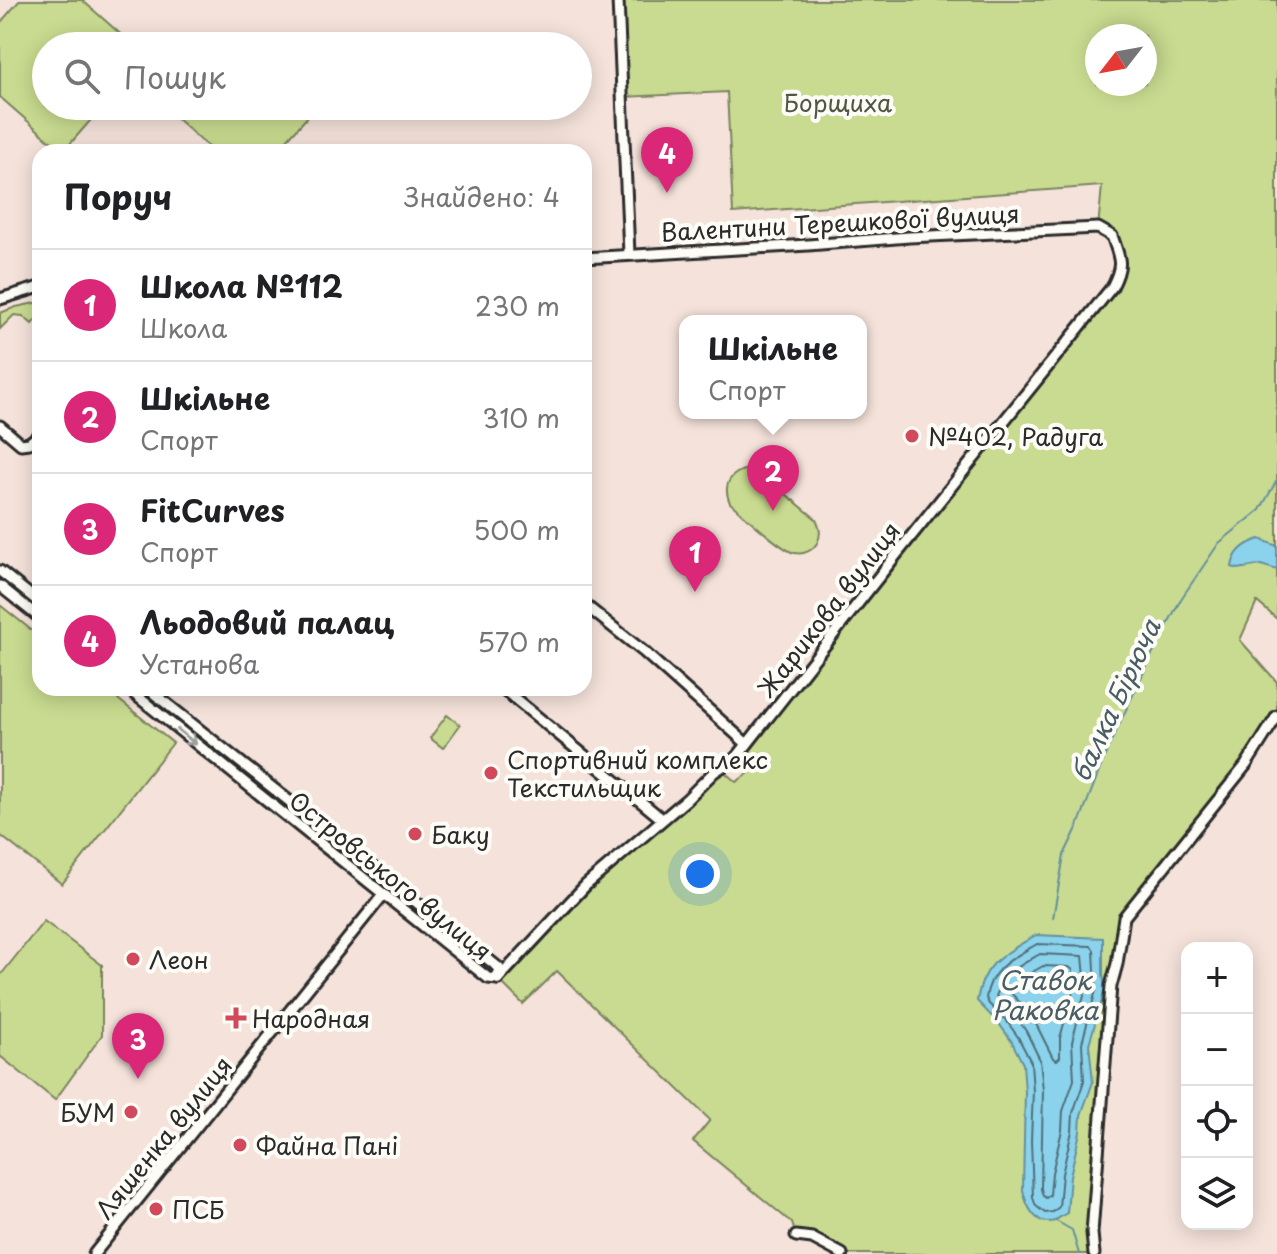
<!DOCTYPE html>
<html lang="uk">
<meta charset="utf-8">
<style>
:root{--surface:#fff;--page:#f6f6f6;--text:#202124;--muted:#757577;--line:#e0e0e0;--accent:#db2777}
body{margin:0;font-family:"Playpen Sans",sans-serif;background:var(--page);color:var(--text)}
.controls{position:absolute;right:24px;bottom:24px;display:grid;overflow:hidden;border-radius:16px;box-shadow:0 4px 20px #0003}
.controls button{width:72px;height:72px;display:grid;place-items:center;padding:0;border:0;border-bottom:2px solid var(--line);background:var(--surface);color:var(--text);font:40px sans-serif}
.compass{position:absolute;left:1085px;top:24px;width:72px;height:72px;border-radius:50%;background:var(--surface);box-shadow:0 4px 20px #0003;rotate:239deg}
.you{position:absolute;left:700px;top:874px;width:28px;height:28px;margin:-20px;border:6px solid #fff;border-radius:50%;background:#1a73e8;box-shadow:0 0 0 12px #1a73e833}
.badge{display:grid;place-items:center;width:52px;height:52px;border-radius:50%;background:var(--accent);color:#fff;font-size:26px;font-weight:700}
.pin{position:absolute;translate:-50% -66px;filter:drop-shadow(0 2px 4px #0008)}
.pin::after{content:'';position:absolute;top:42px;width:28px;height:24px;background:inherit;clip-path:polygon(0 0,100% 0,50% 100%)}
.popup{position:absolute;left:679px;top:315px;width:188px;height:104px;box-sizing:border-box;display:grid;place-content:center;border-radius:16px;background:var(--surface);filter:drop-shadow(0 2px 6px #0005);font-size:26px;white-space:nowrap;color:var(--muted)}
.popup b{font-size:30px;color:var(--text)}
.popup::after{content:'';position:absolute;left:50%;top:100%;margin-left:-16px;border:16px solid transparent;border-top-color:var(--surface)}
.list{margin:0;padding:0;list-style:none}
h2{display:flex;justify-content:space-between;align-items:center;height:104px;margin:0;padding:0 32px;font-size:34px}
h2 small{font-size:26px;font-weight:400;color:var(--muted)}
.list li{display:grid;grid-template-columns:52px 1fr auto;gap:24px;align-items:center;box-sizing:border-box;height:112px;padding:0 32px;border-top:2px solid var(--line)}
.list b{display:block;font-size:30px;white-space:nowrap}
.list p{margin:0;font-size:26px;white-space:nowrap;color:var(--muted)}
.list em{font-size:26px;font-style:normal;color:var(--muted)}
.icon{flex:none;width:44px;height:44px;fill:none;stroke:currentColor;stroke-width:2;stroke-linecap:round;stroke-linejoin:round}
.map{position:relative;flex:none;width:1277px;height:1254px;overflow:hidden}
.search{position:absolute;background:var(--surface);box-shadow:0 4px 20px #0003;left:32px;top:32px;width:560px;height:88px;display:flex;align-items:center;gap:20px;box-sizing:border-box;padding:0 28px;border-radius:44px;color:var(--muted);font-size:30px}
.panel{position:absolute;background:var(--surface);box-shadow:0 4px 20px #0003;left:32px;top:144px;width:560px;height:552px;border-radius:24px}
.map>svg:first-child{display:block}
</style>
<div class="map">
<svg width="1277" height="1254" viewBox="0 0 1277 1254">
<rect width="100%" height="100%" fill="#f5e3db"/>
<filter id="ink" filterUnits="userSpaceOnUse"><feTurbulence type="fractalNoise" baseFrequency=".0125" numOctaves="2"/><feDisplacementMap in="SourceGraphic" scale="16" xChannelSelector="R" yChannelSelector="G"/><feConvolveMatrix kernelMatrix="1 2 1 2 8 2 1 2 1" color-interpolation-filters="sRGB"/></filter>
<g filter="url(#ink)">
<g fill="#c9db90" stroke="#7a835e" stroke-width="2" fill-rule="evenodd">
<path d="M20,0h62l52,46h-88v60h57l-40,46 -63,-55v-74z"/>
<path d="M618,0h659v619l-20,-17 -17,38 37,42v34l-31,49 -122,152 -7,47 -23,290h-252l-46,-18 -4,-13 -99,-82 17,-21 -153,-149 -34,33 -25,-25 64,-67 158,-144 16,14 13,-9 -12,-16 381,-481 -6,-40 -14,-8 4,-42 -369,27 -6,-121 -104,5zM1097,36h48v48h-48z"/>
<path d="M307,40l6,6h-93l4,-5z"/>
<path d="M167,106h150l-38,43 -6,3h-59l-49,-44z"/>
<path d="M40,302v13l-8,9 -9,-8 -9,-1 -14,14v-16l16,-6z"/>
<path d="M749,469l9,2 58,48c4,8 6,16 1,24 -4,7 -13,12 -22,10 -13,-2 -53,-40 -65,-50 -8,-18 0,-31 19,-34z"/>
<path d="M0,605l40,32v51h64l69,55 -111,141 -62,-49z"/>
<path d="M447,715l13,10 -17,23 -13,-10z"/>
<path d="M44,921l58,44v70l-47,65 -55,-44v-80z"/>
</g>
<g fill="#8bd3ec" stroke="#65909f" stroke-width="2">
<path d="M1260,539l17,7v24l-16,-5 -23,4 -6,-2c2,-16 14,-24 28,-28z"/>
<path d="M1036,935l67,3v36l2,16 -16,54 4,38 -12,33 -1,17 -10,44 -3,37c-1,0 -11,7 -12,8 -20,6 -29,-16 -32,-31l2,-99 -2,-27 -11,-22 -12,-17 -23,-24c6,-39 28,-47 59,-66z"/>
</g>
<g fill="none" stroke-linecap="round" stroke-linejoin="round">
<g stroke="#516e78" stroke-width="2">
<path d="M1037,944l54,2 3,4 2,40 -14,53 2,38 -11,32 -1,18 -10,43 -3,33 -6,5 -8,1 -9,-7 -3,-8 -2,-58 2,-49 -2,-29 -13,-25 -12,-17 -17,-16 -3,-6c4,-30 27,-40 51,-54z"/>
<path d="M1040,954l43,2 3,32 -14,54 2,38 -11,31 -1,19 -10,43 -2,22 -4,3 -3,-2 -2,-7 2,-99 -3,-30 -14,-29 -12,-17 -18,-18c9,-24 23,-30 44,-42z"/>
<path d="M1043,966l26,1 4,3 1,18 -14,50v19l-3,3 -4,-2 -16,-32 -13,-19 -13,-14 7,-13z"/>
</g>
<g stroke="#65909f" stroke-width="2">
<path d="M1053,918l11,-63 14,-29 30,-78 48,-102 25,-47 38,-56 41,-33 17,-30"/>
<path d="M1056,1221l16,9 7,24"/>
</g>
<defs>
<g id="minor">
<path d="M618,0l11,254"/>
<path d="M0,299l40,-12"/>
<path d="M0,426l21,18 8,-1 9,-7"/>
<path d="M0,571l40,32"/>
<path d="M0,586l40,32"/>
<path d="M584,604l60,48 103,92"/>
<path d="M127,688l361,290 10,1"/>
<path d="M147,688l352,280 -1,11"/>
<path d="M502,688l160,131"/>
<path d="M498,979l88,-94 101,-86 27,-27 23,-15 159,-202 216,-268c12,-23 8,-28 0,-51l-14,-8 -189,9 -101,8 -224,13"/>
<path d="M796,1236l16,2 30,16"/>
<path d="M94,1254l289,-359"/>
<path d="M1094,1254l-2,-21 19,-247 6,-22 7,-47 122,-152 31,-49"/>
</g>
</defs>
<use href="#minor" stroke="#2b2b2b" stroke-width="15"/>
<use href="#minor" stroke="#fdfcf7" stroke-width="9"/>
</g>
<defs><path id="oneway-shaft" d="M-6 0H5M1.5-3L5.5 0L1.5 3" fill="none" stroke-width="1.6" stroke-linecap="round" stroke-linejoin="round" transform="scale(2)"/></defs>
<use stroke="#9e9e9b" href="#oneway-shaft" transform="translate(187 737) rotate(39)"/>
</g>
<g fill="#d1495b" stroke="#fdfcf7" stroke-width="3">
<circle cx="912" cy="436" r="8"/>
<circle cx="491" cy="773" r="8"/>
<circle cx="415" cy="834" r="8"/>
<circle cx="133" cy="959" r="8"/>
<path d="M232 1006h8v8h8v8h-8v8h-8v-8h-8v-8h8z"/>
<circle cx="131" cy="1112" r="8"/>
<circle cx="240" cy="1145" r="8"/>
<circle cx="156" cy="1209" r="8"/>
</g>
<g text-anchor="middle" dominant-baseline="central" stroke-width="8" stroke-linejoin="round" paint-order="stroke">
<g font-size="24" fill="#525744" stroke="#fdfcf7">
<text x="838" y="102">Борщиха</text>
</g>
<g font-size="24" fill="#2b2b2b" stroke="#fdfcf7">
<text transform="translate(840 222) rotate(-3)">Валентини Терешкової вулиця</text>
<text transform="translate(828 609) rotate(-52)">Жарикова вулиця</text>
<text transform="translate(391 875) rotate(39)">Островського вулиця</text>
<text transform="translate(163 1137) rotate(-51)">Ляшенка вулиця</text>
</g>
<g font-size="24" fill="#2b2b2b" stroke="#fdfcf7" text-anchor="start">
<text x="928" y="436">№402, Радуга</text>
<text x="507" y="759">Спортивний комплекс<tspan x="507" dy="28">Текстильщик</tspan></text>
<text x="431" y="834">Баку</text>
<text x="149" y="959">Леон</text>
<text x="252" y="1018">Народная</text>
<text x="115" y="1112" text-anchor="end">БУМ</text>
<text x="256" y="1145">Файна Пані</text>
<text x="172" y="1209">ПСБ</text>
</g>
<g font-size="26" font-style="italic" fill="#485d65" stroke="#fdfcf7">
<text transform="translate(1115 700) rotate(-65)">балка Бірюча</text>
<text x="1045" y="979">Ставок<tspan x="1045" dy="30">Раковка</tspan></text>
</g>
</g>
</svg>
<div class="controls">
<button>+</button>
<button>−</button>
<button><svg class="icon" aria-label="locate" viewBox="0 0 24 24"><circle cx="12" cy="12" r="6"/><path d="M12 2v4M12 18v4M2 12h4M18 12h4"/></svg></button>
<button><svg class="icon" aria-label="layers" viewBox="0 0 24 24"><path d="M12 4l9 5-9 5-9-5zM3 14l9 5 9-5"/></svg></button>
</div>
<svg class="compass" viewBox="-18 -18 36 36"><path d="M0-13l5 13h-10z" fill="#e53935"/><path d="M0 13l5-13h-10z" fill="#757577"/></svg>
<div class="you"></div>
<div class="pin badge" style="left:695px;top:592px">1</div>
<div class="pin badge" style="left:773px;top:511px">2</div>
<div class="popup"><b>Шкільне</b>Спорт</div>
<div class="pin badge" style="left:138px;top:1079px">3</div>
<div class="pin badge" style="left:667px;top:193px">4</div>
<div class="search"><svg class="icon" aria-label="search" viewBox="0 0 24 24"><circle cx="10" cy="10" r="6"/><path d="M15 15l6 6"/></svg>Пошук</div>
<section class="panel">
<h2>Поруч<small>Знайдено: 4</small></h2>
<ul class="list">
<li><span class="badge">1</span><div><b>Школа №112</b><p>Школа</p></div><em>230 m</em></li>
<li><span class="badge">2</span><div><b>Шкільне</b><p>Спорт</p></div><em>310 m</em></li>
<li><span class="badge">3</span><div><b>FitCurves</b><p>Спорт</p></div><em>500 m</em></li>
<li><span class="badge">4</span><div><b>Льодовий палац</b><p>Установа</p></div><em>570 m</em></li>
</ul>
</section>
</div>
